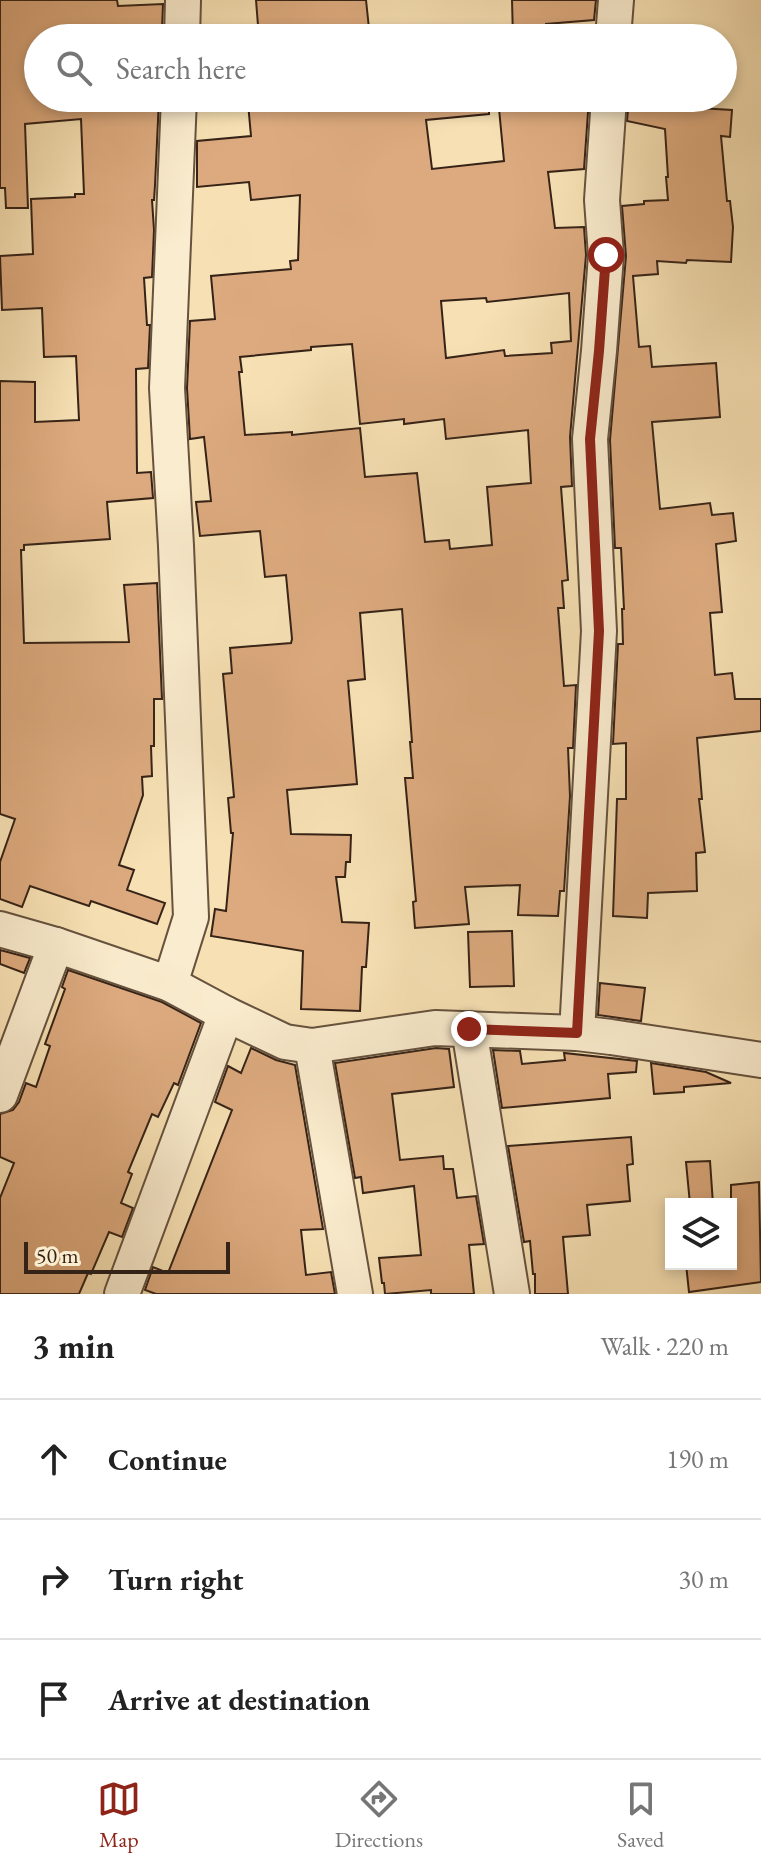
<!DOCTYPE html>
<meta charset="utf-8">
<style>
:root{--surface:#fff;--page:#f2f2f2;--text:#222;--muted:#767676;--line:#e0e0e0;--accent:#8f2418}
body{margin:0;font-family:"EB Garamond",serif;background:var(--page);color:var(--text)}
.controls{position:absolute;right:24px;bottom:24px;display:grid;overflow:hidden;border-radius:0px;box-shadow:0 4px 12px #0003}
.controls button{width:72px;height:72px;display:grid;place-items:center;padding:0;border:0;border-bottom:2px solid var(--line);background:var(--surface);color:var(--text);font:40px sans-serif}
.scale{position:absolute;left:24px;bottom:20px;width:206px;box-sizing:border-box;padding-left:8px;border:4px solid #362317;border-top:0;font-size:22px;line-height:28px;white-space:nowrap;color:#362317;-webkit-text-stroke:6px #faecce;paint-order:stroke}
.stop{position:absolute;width:24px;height:24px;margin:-18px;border:6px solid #8f2418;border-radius:50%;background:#fff}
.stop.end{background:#8f2418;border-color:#fff;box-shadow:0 2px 8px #0008}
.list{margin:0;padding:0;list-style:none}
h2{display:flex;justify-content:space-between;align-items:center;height:104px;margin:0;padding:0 32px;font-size:34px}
h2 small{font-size:26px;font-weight:400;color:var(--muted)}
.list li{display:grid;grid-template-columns:52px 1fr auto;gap:24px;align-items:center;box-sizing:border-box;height:120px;padding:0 32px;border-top:2px solid var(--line)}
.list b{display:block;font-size:30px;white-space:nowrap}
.list em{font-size:26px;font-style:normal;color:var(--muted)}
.icon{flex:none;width:44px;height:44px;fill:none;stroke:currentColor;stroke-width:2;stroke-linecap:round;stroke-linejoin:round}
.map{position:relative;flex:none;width:761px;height:1294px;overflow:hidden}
.search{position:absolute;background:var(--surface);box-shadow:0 4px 12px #0003;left:24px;right:24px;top:24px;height:88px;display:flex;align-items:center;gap:20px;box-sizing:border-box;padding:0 28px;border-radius:44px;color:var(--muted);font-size:30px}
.sheet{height:464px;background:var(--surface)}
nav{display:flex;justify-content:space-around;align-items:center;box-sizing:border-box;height:112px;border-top:2px solid var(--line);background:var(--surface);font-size:22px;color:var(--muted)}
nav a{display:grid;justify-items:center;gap:4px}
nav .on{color:var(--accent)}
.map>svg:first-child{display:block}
</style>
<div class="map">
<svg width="761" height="1294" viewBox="0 0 761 1294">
<rect width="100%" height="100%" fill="#f7e1b4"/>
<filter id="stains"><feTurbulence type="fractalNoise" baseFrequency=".0025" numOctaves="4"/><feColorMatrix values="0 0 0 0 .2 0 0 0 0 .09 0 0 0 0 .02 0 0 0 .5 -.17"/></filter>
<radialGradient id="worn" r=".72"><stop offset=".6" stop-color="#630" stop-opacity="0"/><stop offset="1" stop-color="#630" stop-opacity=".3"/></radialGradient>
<g fill="#dcaa7e" stroke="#362317" stroke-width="2" fill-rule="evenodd">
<path d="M0,0h117l1,6 45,-2 -1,25 -35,3v6h-89v60l121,1 -4,86 -1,15h-2l2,30 -2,47 -8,1 3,47h3l-2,43 -12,1 1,104 14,-1 2,26 -46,4 3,37 -86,6v5h-3l3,93 105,-1 -5,-57 33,-2 5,116h-8v47h-3l1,30 -10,1 1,18 -24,70 15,5 -7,20 38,13 -8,21 -66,-23 -2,5 -59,-20 -8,21 -22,-8v-37l15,-43 -15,-5v-433l35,1v40l44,-2 -3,-64 -32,1 -2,-49 -40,2 -2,-54 33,-2 -2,-55 44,-2v-3h9l-3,-75 -56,5 3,84h-22l-1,-20h-5z"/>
<path d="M256,0h110l4,38h-111z"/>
<path d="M512,0h84l-2,20 -48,4v14h-33z"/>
<path d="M322,98h167v16l-63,6 6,49 72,-8 -6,-63h44l1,3 46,-3 -5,71 -36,3 7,56 29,-1 2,28 -16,182 2,49 -11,1 7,93 -6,1 2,27h-6l6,78 12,-1 -3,63h-5l2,48 -6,95h-4l-2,25 -40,-1 2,-30 -55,2 4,37 -54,4 -2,-26 3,-1 -11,-123h8l-3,-36h2l-10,-133 -42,4 5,66 -17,2 9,103 -70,6 4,44 60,1 -1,27h-4l-1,15h-9l6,45 27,1 -3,44h-4l-2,44 -59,-2 2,-58 -92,-15 4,-27 11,2 7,-78h-2l-3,-35 6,-1 -11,-123 9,-1 -2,-25 61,-5 1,-4 -6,-64 -21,2 -5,-46 -60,5 -4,-34 15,-1 -7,-64 -14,2 -3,-51 3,-67 25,-2 -4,-43 80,-7 -1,-8 8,-1 2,-65 -49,5 -2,-18 -52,5v-46l54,-5 -3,-33 20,-1 1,7 54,-5zM569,293l2,48 -20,2 1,10 -47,3 -1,-6 -58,8 -5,-57 45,-3 1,4zM352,344l8,80 44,-5v5l40,-5 2,20 82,-9 3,53 -44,4 5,58 -42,4 -1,-9 -24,2 -8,-69 -52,4 -5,-49 -68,7v-3l-47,3 -6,-63h3l-2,-15 71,-7v-3z"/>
<path d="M629,98h37l-1,8 67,4 -2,27 -9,-1 6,65h3l3,26 -2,35 -44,-2 -1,3 -29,-2 1,13 -25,2 6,71 11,-1 2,21 64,-4 4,54 -68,5 8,87 50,-6 2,12 21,-2 3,28 -20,3 6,68 -12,1 5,62 17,-2 3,26h26v32l-64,7 5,61h-3l6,53 -9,1 1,38 -49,2 -1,25 -34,-2 4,-117h9v-56l-13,1 5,-100h5l-1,-35h2l-3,-61h-6l-5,-108 16,-184 -4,-50 22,-2v-3l24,-1 -2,-23h2l-3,-48 -38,-8z"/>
<path d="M512,931l2,55 -44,1 -2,-55z"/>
<path d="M0,950l30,8 -6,15 -24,-9z"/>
<path d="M68,970l94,32 39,21 -23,62 -4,-2 -16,34 -6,-3 -24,58 4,2 -11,29 12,5 -11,29 -13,-5 -18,42 -3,-1 -9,21h-79v-96l14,-35 -14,-6v-43l13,-4 6,-8 7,-19 10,4 14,-41 -5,-2 20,-55 -3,-2z"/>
<path d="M600,983l45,5 -4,33 -43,-6z"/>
<path d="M251,1048l25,12 19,5 28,164 -22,1 5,45 25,-3 4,22h-179l-11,-4 8,-23 15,6 64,-163 -17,-8 13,-36 13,7z"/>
<path d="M436,1048l13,1 5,38 -62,7 8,66 43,-4 1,13h9l4,29 19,-2 8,48 -15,1 5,49h-43v-4l-46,4 -1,-11h-2l-3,-25 42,-3 -7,-69 -51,7 -2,-16 -6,1 -20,-115z"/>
<path d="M493,1050l27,1 2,13 43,-4 -1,-7 73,8 -1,11 -28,2 2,24 -108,10z"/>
<path d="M651,1063l55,9 25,11 -47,4v5l-30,2z"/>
<path d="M631,1137l2,27 -6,1 3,36 -43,4 3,30 -27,2 5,57h-33v-20h-2l-3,-33 -6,1 -16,-96z"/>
<path d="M710,1161l3,43h-23l-4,-42z"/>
<path d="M759,1182l2,100 -72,10 -3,-28h45v-79z"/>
</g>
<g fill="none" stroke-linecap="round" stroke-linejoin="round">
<defs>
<g id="minor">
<path d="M182,38l1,-38"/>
<path d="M613,38l3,-38"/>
<path d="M0,929l56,16 114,39 56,30 59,28 27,4 123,-18 142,5 34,4 150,23"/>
<path d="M170,984l21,-67 -15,-371 -9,-158 12,-290"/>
<path d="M469,1029l43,265"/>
<path d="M577,1033l22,-402 -9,-192 9,-88 7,-96 -4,-55 7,-102"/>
<path d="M312,1046l43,248"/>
<path d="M0,1095l56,-150"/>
<path d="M122,1294l104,-280"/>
</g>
</defs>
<use href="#minor" stroke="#66523e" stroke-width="38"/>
<use href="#minor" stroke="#faecce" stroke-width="34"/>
</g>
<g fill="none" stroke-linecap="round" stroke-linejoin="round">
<path stroke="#8f2418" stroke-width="10" d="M469,1029l108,4 22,-402 -9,-192 9,-88 7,-96"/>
</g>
<rect width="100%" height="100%" filter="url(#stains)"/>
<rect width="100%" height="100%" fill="url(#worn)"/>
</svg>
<div class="controls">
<button><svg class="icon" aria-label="layers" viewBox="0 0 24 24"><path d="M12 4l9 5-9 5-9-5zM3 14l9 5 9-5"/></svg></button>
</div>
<div class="scale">50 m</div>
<div class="stop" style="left:606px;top:255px"></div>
<div class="stop end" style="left:469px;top:1029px"></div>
<div class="search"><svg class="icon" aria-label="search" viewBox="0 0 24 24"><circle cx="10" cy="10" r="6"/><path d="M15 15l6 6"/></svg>Search here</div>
</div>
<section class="sheet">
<h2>3 min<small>Walk · 220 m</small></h2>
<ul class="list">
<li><svg class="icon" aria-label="ahead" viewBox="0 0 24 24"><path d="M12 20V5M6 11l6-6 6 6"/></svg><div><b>Continue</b></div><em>190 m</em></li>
<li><svg class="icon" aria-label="right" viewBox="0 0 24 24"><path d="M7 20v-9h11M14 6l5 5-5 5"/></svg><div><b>Turn right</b></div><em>30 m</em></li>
<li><svg class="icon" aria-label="arrive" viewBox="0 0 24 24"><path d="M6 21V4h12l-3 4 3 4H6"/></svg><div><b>Arrive at destination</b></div></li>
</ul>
</section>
<nav>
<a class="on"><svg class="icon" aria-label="map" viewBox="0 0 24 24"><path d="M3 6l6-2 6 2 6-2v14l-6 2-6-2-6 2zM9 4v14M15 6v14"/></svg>Map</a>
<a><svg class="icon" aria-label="directions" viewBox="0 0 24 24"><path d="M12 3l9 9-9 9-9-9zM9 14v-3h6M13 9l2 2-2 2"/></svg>Directions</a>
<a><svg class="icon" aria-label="saved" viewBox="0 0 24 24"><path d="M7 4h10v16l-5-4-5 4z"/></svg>Saved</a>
</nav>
